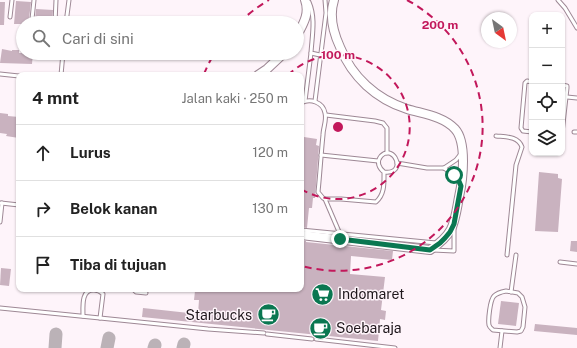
<!DOCTYPE html>
<html lang="id">
<meta charset="utf-8">
<style>
:root{--surface:#fff;--page:#f2f2f2;--text:#222;--muted:#767676;--line:#e0e0e0}
body{margin:0;font-family:"Public Sans",sans-serif;background:var(--page);color:var(--text)}
.controls{position:absolute;right:12px;top:12px;display:grid;overflow:hidden;border-radius:8px;box-shadow:0 1px 3px #0004}
.controls button{width:36px;height:36px;display:grid;place-items:center;padding:0;border:0;border-bottom:1px solid var(--line);background:var(--surface);color:var(--text);font:20px sans-serif}
.compass{position:absolute;left:481px;top:12px;width:36px;height:36px;border-radius:50%;background:var(--surface);box-shadow:0 1px 3px #0004;rotate:147deg}
.stop{position:absolute;width:12px;height:12px;margin:-9px;border:3px solid #0a7751;border-radius:50%;background:#fff}
.stop.end{background:#0a7751;border-color:#fff;box-shadow:0 1px 4px #0008}
.list{margin:0;padding:0;list-style:none}
h2{display:flex;justify-content:space-between;align-items:center;height:52px;margin:0;padding:0 16px;font-size:17px}
h2 small{font-size:13px;font-weight:400;color:var(--muted)}
.list li{display:grid;grid-template-columns:26px 1fr auto;gap:12px;align-items:center;box-sizing:border-box;height:56px;padding:0 16px;border-top:1px solid var(--line)}
.list b{display:block;font-size:15px;white-space:nowrap}
.list em{font-size:13px;font-style:normal;color:var(--muted)}
.icon{flex:none;width:22px;height:22px;fill:none;stroke:currentColor;stroke-width:2;stroke-linecap:round;stroke-linejoin:round}
.map{position:relative;flex:none;width:577px;height:348px;overflow:hidden}
.search{position:absolute;background:var(--surface);box-shadow:0 1px 3px #0004;left:16px;top:16px;width:288px;height:44px;display:flex;align-items:center;gap:10px;box-sizing:border-box;padding:0 14px;border-radius:22px;color:var(--muted);font-size:15px}
.panel{position:absolute;background:var(--surface);box-shadow:0 1px 3px #0004;left:16px;top:72px;width:288px;height:220px;border-radius:8px}
.map>svg:first-child{display:block}
</style>
<div class="map">
<svg width="577" height="348" viewBox="0 0 577 348">
<rect width="100%" height="100%" fill="#fef4fa"/>
<g fill="none" stroke-linecap="round" stroke-linejoin="round">
<g stroke="#bbb2b7" stroke-width="13">
<path d="M55,348l1,-14"/>
<path d="M107,348l2,-10"/>
<path d="M154,348l1,-3"/>
<path d="M183,348l1,-4"/>
</g>
</g>
<g fill="#c9b2bf">
<path d="M16,1l15,1 -2,17 2,3h3l1,-2 1,-11 17,1 -1,13h-30v1h-8z"/>
<path d="M0,2h5l-1,23h-4z"/>
<path d="M2,49l10,2v-1h7v3h14l-1,11 -32,-1z"/>
<path d="M0,113l8,1v2l11,1v21l-13,-2 1,-2 -7,-1z"/>
<path d="M304,137l13,2 -1,6 3,1 -4,52h-2l-1,10h-3l-2,20 -6,-1v-61z"/>
<path d="M539,172l19,2v4l4,1 -4,53 -23,-1z"/>
<path d="M301,241h5v1l87,9 -1,9 -41,-4 -1,18 35,3 -4,33 5,1 -1,9 -5,-1 -2,22 -236,-24 1,-9 55,6 1,-14h-5l1,-9 5,1 1,-3h100z"/>
<path d="M571,241h6v11l-7,-1z"/>
<path d="M1,268l10,1 -2,17 -9,-1z"/>
<path d="M501,301l18,2 -3,23 -18,-2z"/>
<path d="M535,324l42,4v7l-43,-4z"/>
</g>
<g fill="none" stroke-linecap="round" stroke-linejoin="round">
<defs>
<g id="lane">
<path d="M558,0l7,8 12,20"/>
<path d="M309,2c7,16 3,34 2,51l9,2"/>
<path d="M10,17l2,-17"/>
<path d="M32,19l2,-19"/>
<path d="M55,23l1,-23"/>
<path d="M66,23l3,-23"/>
<path d="M0,74l19,2"/>
<path d="M61,75l2,-22"/>
<path d="M532,82l-5,-1 -2,2 -4,45 2,3 9,1"/>
<path d="M562,85l5,1v2l-5,45"/>
<path d="M567,97l10,1"/>
<path d="M305,101l6,-48"/>
<path d="M315,101l11,-88 -1,-13"/>
<path d="M301,103c9,-5 22,-1 24,10 2,7 -2,15 -2,22 -2,19 -3,38 -5,57l5,6 2,1h16l35,3c9,-8 8,-19 8,-30 -5,-4 -8,-10 -3,-16 13,-13 27,19 3,16"/>
<path d="M326,115l49,6 8,2 4,5v25"/>
<path d="M574,132h3"/>
<path d="M496,136c10,1 22,0 26,11l-6,18 -9,90"/>
<path d="M321,155l57,6"/>
<path d="M397,163l30,5h17l10,7 6,7"/>
<path d="M444,168l12,-8 4,-5"/>
<path d="M325,199l15,35"/>
<path d="M1,203l18,2"/>
<path d="M0,222l2,-19"/>
<path d="M301,230l135,13"/>
<path d="M433,250l21,1v-23"/>
<path d="M560,262l17,2"/>
<path d="M133,289l3,3 10,1"/>
<path d="M506,291l12,2 4,4 3,10 -2,20 -2,4 -4,1 -24,-2c-2,-2 -3,-2 -4,-5 -1,-5 1,-25 5,-29 3,-3 7,-4 12,-5z"/>
<path d="M511,292l5,-37"/>
<path d="M0,308l100,10 108,11 56,4"/>
<path d="M83,316c0,-9 -2,-27 11,-26 4,0 6,1 9,4l-3,24"/>
<path d="M267,334l45,5"/>
<path d="M316,339l79,9"/>
<path d="M500,348l2,-17"/>
</g>
<g id="secondary">
<path d="M297,36c6,-12 13,-22 8,-36"/>
<path d="M258,75l9,-6 17,-16"/>
<path d="M301,235l129,15c25,-17 24,-26 29,-53 4,-18 8,-55 -4,-68 -12,-13 -32,-15 -48,-20 -31,-10 -55,-32 -67,-62 -7,-15 -11,-31 -6,-47"/>
</g>
</defs>
<use href="#lane" stroke="#9e8895" stroke-width="5"/>
<use href="#secondary" stroke="#9e8895" stroke-width="10"/>
<use href="#lane" stroke="#fff" stroke-width="3"/>
<use href="#secondary" stroke="#fff" stroke-width="8"/>
</g>
<g fill="none" stroke-linecap="round" stroke-linejoin="round">
<path stroke="#0a7751" stroke-width="5" d="M340,239l90,11 10,-7 5,-5 5,-6 4,-8 7,-38 -3,-7 -4,-4"/>
</g>
<g fill="none" stroke="#c2185b" stroke-width="2" stroke-dasharray="7 5">
<path d="M288 75A72 72 0 1 1 301 189"/>
<path d="M204 74A144 144 0 0 1 214 54M239 23A144 144 0 0 1 269 0M407 0A144 144 0 0 1 302 266"/>
</g>
<defs>
<symbol id="supermarket-disc" viewBox="-11 -11 22 22"><circle r="9.5" fill="#0a7751" stroke="#fef4fa"/><path d="M-6-5.5h2.5l.6 2H6L4.5 2H-2.5L-4.4-4H-6ZM-1.5 3.2a1.3 1.3 0 1 0 .1 0ZM3 3.2a1.3 1.3 0 1 0 .1 0Z" fill="#fff"/></symbol>
<symbol id="cafe-disc" viewBox="-11 -11 22 22"><circle r="9.5" fill="#0a7751" stroke="#fef4fa"/><path d="M-5.5-4.5H6V0H3Q3 3.5 0 3.5H-2.5Q-5.5 3.5-5.5 0ZM3-3.2v2h1.7v-2ZM-6 4.5H4V6H-6Z" fill="#fff"/></symbol>
</defs>
<g fill-rule="evenodd">
<use href="#supermarket-disc" x="310" y="282" width="25" height="25"/>
<use href="#cafe-disc" x="256" y="302" width="25" height="25"/>
<use href="#cafe-disc" x="308" y="316" width="25" height="25"/>
</g>
<g text-anchor="middle" dominant-baseline="central" stroke-width="3" stroke-linejoin="round" paint-order="stroke">
<g font-size="14" fill="#1f171c" stroke="#fef4fa" text-anchor="start">
<text x="338" y="294">Indomaret</text>
<text x="252" y="315" text-anchor="end">Starbucks</text>
<text x="336" y="328">Soebaraja</text>
</g>
</g>
<circle cx="338" cy="127" r="6" fill="#c2185b" stroke="#fef4fa" stroke-width="2"/>
<g font-size="12" text-anchor="middle" font-weight="bold" fill="#c2185b" stroke="#fef4fa" stroke-width="3" stroke-linejoin="round" paint-order="stroke">
<text x="440" y="29">200 m</text>
<text x="338" y="59">100 m</text>
</g>
</svg>
<div class="controls">
<button>+</button>
<button>−</button>
<button><svg class="icon" aria-label="locate" viewBox="0 0 24 24"><circle cx="12" cy="12" r="6"/><path d="M12 2v4M12 18v4M2 12h4M18 12h4"/></svg></button>
<button><svg class="icon" aria-label="layers" viewBox="0 0 24 24"><path d="M12 4l9 5-9 5-9-5zM3 14l9 5 9-5"/></svg></button>
</div>
<svg class="compass" viewBox="-18 -18 36 36"><path d="M0-13l5 13h-10z" fill="#e53935"/><path d="M0 13l5-13h-10z" fill="#767676"/></svg>
<div class="stop" style="left:454px;top:175px"></div>
<div class="stop end" style="left:340px;top:239px"></div>
<div class="search"><svg class="icon" aria-label="search" viewBox="0 0 24 24"><circle cx="10" cy="10" r="6"/><path d="M15 15l6 6"/></svg>Cari di sini</div>
<section class="panel">
<h2>4 mnt<small>Jalan kaki · 250 m</small></h2>
<ul class="list">
<li><svg class="icon" aria-label="ahead" viewBox="0 0 24 24"><path d="M12 20V5M6 11l6-6 6 6"/></svg><div><b>Lurus</b></div><em>120 m</em></li>
<li><svg class="icon" aria-label="right" viewBox="0 0 24 24"><path d="M7 20v-9h11M14 6l5 5-5 5"/></svg><div><b>Belok kanan</b></div><em>130 m</em></li>
<li><svg class="icon" aria-label="arrive" viewBox="0 0 24 24"><path d="M6 21V4h12l-3 4 3 4H6"/></svg><div><b>Tiba di tujuan</b></div></li>
</ul>
</section>
</div>
